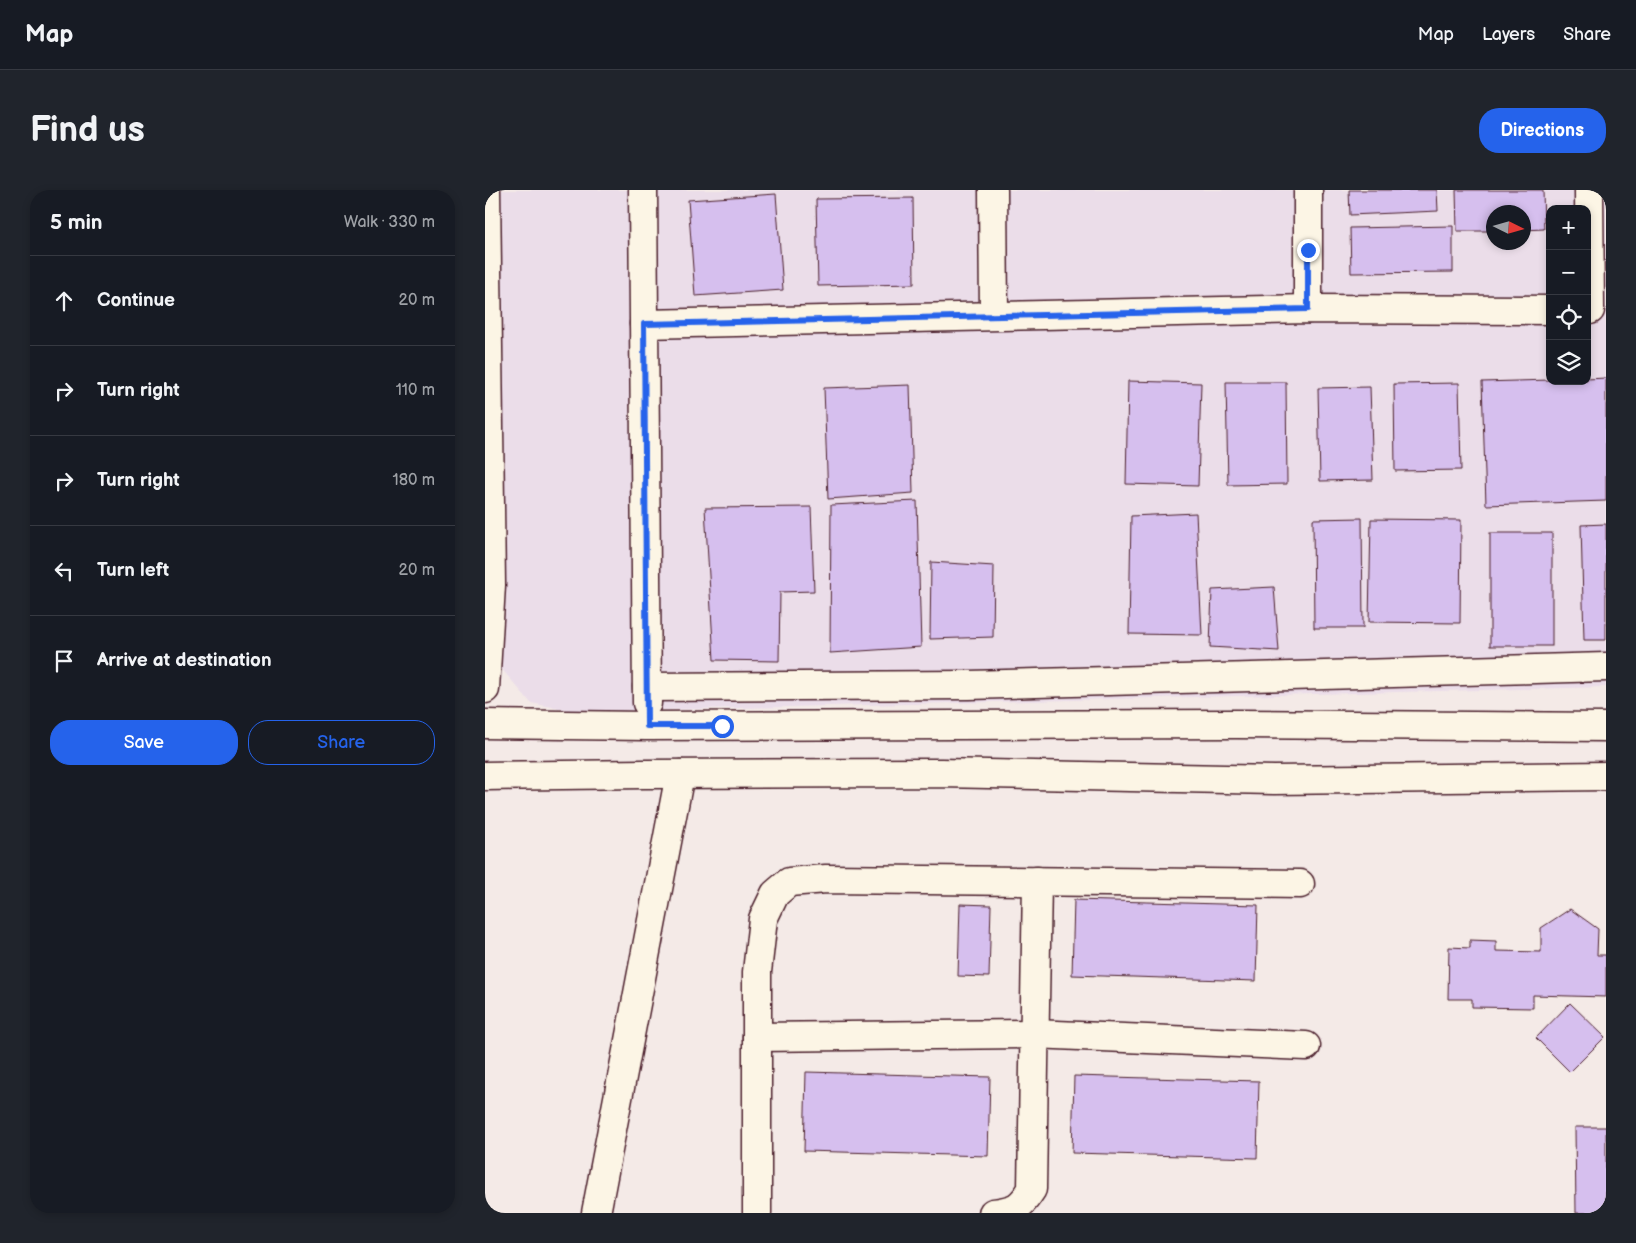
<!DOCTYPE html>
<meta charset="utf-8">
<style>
:root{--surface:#171b24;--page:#20242c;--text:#f1f3f6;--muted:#9ea1a6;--line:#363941;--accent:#2563eb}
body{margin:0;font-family:"Balsamiq Sans",sans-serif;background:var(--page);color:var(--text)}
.controls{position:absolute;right:15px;top:15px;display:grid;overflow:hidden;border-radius:10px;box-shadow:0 2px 8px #0003}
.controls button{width:45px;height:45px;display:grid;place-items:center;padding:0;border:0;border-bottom:1px solid var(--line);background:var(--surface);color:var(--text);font:25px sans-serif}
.compass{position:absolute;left:1001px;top:15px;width:45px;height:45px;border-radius:50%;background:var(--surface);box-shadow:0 2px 8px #0003;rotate:95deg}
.stop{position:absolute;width:15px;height:15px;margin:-11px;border:4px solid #2563eb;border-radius:50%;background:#fff}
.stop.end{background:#2563eb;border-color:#fff;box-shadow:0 1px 5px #0008}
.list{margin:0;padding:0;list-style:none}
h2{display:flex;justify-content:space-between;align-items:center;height:65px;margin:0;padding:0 20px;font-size:21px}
h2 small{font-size:16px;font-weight:400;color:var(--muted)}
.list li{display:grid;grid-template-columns:32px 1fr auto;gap:15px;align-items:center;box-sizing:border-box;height:90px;padding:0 20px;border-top:1px solid var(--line)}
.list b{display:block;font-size:19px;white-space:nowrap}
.list em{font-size:16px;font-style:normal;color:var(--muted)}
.actions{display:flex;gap:10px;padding:15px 20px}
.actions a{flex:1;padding:11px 0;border:1px solid var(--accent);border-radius:20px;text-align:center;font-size:18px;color:var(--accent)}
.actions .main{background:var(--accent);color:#fff}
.icon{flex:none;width:28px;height:28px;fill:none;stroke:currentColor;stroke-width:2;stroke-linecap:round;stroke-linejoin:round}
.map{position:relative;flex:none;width:1121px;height:1023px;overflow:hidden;border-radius:20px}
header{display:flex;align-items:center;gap:30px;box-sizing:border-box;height:70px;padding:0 25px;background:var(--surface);border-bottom:1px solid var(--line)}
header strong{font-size:24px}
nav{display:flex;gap:28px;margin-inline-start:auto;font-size:18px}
.intro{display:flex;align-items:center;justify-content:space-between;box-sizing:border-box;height:120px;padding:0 30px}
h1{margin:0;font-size:35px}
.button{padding:12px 22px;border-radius:20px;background:var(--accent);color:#fff;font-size:18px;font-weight:700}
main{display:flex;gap:30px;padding:0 30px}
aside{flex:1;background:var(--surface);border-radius:20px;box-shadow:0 2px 8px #0003}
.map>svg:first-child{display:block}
</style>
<header>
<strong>Map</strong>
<nav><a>Map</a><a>Layers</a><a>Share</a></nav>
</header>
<div class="intro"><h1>Find us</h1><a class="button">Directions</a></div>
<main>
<aside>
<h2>5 min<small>Walk · 330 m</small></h2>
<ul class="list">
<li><svg class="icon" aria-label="ahead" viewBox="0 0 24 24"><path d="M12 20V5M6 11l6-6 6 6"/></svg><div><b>Continue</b></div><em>20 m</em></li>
<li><svg class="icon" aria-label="right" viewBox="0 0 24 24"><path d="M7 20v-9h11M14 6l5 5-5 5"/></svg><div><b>Turn right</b></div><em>110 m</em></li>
<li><svg class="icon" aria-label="right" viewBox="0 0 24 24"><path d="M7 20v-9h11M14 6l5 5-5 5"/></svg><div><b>Turn right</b></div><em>180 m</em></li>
<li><svg class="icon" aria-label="left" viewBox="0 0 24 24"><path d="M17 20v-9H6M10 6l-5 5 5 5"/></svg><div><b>Turn left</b></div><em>20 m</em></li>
<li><svg class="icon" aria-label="arrive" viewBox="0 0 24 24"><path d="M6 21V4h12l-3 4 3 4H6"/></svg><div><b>Arrive at destination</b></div></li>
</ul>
<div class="actions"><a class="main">Save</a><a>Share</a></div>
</aside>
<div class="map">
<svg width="1121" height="1023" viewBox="0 0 1121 1023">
<rect width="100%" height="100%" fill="#f4eae7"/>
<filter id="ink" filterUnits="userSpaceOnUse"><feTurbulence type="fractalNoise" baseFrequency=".02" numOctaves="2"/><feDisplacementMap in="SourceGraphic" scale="10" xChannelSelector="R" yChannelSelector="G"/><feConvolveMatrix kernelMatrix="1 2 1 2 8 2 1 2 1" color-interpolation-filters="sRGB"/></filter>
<g filter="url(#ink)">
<path fill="#ebdde9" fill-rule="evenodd" d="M0,0h1121v497l-1027,25 -48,-9 -31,-36zM1065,19h37v172h-37zM1008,22h30v30h-30z"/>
<g fill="#d6bfee" stroke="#4a1f2b">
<path d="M864,0h88l1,21 -88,4z"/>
<path d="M971,0h87l1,39 -21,1v-18h-30v19h-36z"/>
<path d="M291,4l7,96 -88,6 -7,-96z"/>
<path d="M428,8l1,86 -96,2 -2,-87z"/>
<path d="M968,36v46l-102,1 -1,-45z"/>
<path d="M1121,188v123l-120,4 -4,-123 68,-2v1h37v-2z"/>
<path d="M643,191l73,2 -3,103 -72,-2z"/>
<path d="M741,192h60l1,102 -59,1z"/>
<path d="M974,193l2,87 -66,1 -1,-87z"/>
<path d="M425,195l3,108 -85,6 -4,-111z"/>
<path d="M885,197l3,93 -53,1 -2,-93z"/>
<path d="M432,311l4,146 -91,6 1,-148z"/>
<path d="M326,317l3,84 -34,1 -1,69 -65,-1 -9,-152z"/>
<path d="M711,323l6,122 -73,-1 2,-118z"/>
<path d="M877,328l1,110h-49l-1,-109z"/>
<path d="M886,329l90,1 -1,103 -91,-1z"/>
<path d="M1121,334v116h-22l-3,-115z"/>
<rect x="1005" y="343" width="62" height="113"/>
<path d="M446,372l63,4 -1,71 -63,2z"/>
<path d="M789,397l5,64 -69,-4 2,-57z"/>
<path d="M589,710l184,5 -2,76 -184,-6z"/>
<path d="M475,714l31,1 -2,72 -31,-1z"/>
<path d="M1085,719l28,20 -1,26h9v42l-73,-2v13l-61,-1v-8h-24l1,-52 21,1v-8l26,1v10l45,1v-24z"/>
<path d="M1085,813l35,34 -35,35 -34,-34z"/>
<path d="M321,882l184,5 -2,79 -184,-5z"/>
<path d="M589,886l185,5 -2,77 -185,-5z"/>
<path d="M1090,937h31v86h-30z"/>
</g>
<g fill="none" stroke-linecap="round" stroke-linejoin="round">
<defs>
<g id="minor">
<path d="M158,0l4,513"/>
<path d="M508,0l1,125"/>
<path d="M823,0v119"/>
<path d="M1104,0l1,120"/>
<path d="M159,134l664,-15 242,1"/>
<path d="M162,497l322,-2 637,-18"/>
<path d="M0,499l6,-104 -5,-395"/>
<path d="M0,534l162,2 588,-2 371,3"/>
<path d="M0,586l159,-2 297,-1 333,7 332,-4"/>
<path d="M272,847l277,-3 272,12"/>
<path d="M111,1023l84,-439"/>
<path d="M272,1023v-241l6,-53 12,-25 14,-12 37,-3 474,5"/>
<path d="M508,1023c23,-3 27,-5 39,-24l5,-308"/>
</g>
</defs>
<use href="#minor" stroke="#4a1f2b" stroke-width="31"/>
<use href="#minor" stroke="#fcf5e5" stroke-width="28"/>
</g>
</g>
<g fill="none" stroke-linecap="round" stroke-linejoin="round" filter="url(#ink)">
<path stroke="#2563eb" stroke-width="6" d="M237,536h-75l-3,-402 664,-15v-59"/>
</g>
</svg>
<div class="controls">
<button>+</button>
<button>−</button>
<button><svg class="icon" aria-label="locate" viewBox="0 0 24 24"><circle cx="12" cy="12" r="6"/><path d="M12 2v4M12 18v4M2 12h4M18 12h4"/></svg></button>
<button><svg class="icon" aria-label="layers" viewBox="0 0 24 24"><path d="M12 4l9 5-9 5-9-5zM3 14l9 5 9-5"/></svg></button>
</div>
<svg class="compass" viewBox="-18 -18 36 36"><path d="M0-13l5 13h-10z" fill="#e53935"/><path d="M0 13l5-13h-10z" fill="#9ea1a6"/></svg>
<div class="stop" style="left:237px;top:536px"></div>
<div class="stop end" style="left:823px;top:60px"></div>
</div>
</main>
